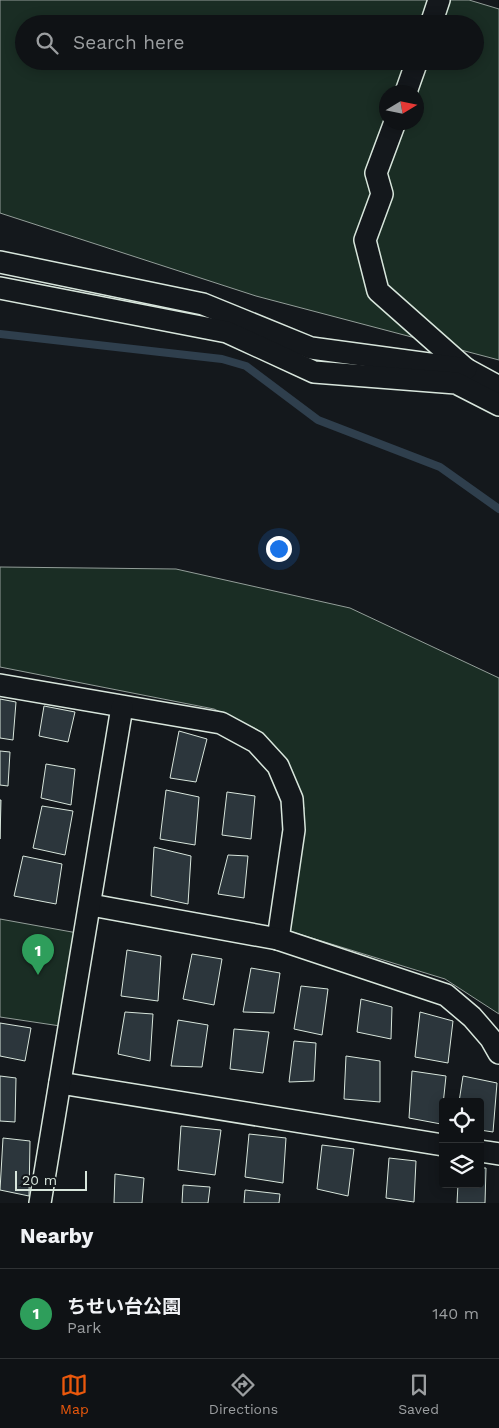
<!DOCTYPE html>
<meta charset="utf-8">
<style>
:root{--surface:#0f1215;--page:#1d2022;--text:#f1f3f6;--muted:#9b9ea0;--line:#2f3234;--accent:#ea580c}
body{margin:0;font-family:"Work Sans","Noto Sans JP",sans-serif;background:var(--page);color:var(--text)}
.controls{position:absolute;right:15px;bottom:15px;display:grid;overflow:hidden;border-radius:5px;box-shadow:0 2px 12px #0003}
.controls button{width:45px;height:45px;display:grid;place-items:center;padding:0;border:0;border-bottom:1px solid var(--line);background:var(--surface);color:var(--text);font:25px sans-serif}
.compass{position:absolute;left:379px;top:85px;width:45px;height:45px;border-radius:50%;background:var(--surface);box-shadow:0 2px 12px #0003;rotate:80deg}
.scale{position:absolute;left:15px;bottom:12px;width:72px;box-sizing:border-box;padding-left:5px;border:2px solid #d8e6dc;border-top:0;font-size:14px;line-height:18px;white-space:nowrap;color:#d8e6dc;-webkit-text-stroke:4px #14181c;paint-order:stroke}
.you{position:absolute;left:278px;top:548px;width:18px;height:18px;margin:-12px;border:4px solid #fff;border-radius:50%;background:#1a73e8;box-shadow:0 0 0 8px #1a73e833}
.badge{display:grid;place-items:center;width:32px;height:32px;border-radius:50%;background:var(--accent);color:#fff;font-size:16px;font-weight:700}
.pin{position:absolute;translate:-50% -41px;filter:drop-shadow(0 1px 2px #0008)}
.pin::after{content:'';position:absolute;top:26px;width:18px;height:15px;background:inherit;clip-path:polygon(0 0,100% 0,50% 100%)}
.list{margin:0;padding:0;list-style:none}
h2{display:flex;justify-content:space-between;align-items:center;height:65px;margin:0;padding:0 20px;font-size:21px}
h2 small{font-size:16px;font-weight:400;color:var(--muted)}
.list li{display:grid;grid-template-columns:32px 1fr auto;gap:15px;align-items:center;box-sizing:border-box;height:90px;padding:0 20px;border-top:1px solid var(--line)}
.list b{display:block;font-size:19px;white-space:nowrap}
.list p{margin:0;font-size:16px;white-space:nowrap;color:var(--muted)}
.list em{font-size:16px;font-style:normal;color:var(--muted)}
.icon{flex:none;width:28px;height:28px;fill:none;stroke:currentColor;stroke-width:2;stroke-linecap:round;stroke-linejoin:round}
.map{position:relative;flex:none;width:499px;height:1203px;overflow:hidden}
.search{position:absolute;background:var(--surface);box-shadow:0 2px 12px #0003;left:15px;right:15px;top:15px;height:55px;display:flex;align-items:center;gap:12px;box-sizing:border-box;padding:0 18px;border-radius:28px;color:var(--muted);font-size:19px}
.sheet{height:155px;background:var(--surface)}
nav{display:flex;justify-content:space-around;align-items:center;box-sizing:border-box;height:70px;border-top:1px solid var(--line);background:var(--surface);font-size:14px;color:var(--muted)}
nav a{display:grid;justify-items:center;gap:2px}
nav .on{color:var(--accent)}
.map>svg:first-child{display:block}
</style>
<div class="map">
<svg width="499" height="1203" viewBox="0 0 499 1203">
<rect width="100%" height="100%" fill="#14181c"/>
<g fill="#1a2d24" stroke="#939e99" fill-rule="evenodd">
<path d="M0,0h469l30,9v351l-243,-64 -256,-83zM24,24h451v37h-451zM386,92h30v30h-30z"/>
<path d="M0,567l176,2 174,39 149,70v336l-54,-35 -156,-48 15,-123 -18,-46 -28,-32 -44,-21 -214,-42z"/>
<path d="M0,919l83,15 -16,93 -67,-10z"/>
</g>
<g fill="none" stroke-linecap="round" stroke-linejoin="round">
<path stroke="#2f3f4d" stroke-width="8" d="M0,334l222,25 24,7 72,54 122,47 59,42"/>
</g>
<g fill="#2c363c" stroke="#d8e6dc">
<path d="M0,699l16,3 -3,38 -13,-2z"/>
<path d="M44,706l31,6 -7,30 -29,-6z"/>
<path d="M179,731l28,8 -11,43 -26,-4z"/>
<path d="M0,751l10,1 -2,34 -8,-1z"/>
<path d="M46,764l29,5 -4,36 -30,-7z"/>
<path d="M166,790l33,7 -4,48 -35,-6z"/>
<path d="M227,792l28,4 -4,43 -29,-4z"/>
<path d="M0,800h1l-1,39z"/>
<path d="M42,806l31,5 -8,44 -32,-7z"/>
<path d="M154,847l37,9 -3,48 -37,-8z"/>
<path d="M228,855l20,1 -4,42 -26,-4z"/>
<path d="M23,856l39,8 -6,40 -42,-8z"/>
<path d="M127,950l34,6 -3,45 -37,-5z"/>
<path d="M192,954l30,5 -8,46 -31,-6z"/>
<path d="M251,968l29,5 -6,40 -31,-1z"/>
<path d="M301,986l27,3 -6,46 -28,-6z"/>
<path d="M361,999l31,8 -1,32 -34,-7z"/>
<path d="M125,1012l28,2 -3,47 -32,-7z"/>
<path d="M420,1012l33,9 -5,42 -33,-6z"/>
<path d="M178,1020l30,5 -6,42 -31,-1z"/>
<path d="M0,1023l31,5 -6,33 -25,-5z"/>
<path d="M234,1029l35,3 -6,41 -33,-4z"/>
<path d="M294,1041l22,2 -2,38 -25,1z"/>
<path d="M346,1056l34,5v41l-36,-3z"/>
<path d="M412,1071l34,5 -5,48 -32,-6z"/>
<path d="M0,1076l16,2 -1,44 -15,-1z"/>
<path d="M463,1076l34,7 -4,49 -13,-2v-28h-21z"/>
<path d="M181,1126l40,4 -6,45 -37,-5z"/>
<path d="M249,1134l37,4 -3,45 -38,-6z"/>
<path d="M3,1138l27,3 -1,55 -29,-6z"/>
<path d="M322,1145l32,4 -6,47 -31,-7z"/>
<path d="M389,1158l27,3 -2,41 -28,-4z"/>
<path d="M480,1168h6l-1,35h-28l1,-19h22z"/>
<path d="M115,1174l29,4 -2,25h-28z"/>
<path d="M183,1185l27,2 -2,16h-26z"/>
<path d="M245,1190l35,4 -1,9h-35z"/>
</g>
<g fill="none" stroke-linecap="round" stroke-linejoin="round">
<defs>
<g id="street">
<path d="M431,24l8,-24"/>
<path d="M406,92l11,-31"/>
<path d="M395,122l-19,51 6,21 -17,46 13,51 88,78 33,18"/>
<path d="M0,262l203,42 108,44 155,21"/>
<path d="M0,288l227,44 87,40 142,11 43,22"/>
<path d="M0,685l221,38 35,19 22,24 14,33 2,31 -16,109"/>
<path d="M91,905l187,34 168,56 26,22 19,22 8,14"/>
<path d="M60,1083l383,62"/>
<path d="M480,1151l19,3"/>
<path d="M40,1203l82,-496"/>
</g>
</defs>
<use href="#street" stroke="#d8e6dc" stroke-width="24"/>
<use href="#street" stroke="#14181c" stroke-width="21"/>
</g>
</svg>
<div class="controls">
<button><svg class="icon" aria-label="locate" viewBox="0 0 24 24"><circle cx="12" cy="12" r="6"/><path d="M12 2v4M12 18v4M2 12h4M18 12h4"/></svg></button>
<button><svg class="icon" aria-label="layers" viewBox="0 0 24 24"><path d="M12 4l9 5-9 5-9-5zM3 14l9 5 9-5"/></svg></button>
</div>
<svg class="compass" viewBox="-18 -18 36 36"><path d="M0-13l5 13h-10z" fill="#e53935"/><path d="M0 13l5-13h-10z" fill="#9b9ea0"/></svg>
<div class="scale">20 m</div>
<div class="you"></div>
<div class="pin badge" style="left:38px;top:975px;background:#2e9e5b">1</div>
<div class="search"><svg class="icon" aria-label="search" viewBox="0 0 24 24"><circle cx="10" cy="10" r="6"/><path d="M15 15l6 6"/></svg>Search here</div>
</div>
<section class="sheet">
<h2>Nearby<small></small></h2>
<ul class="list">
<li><span class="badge" style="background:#2e9e5b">1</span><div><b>ちせい台公園</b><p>Park</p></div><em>140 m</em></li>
</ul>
</section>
<nav>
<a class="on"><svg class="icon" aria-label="map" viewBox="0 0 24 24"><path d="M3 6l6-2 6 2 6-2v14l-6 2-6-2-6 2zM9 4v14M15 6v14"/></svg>Map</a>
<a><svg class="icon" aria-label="directions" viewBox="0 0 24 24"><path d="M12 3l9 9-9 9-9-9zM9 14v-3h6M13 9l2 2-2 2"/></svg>Directions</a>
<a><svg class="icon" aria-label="saved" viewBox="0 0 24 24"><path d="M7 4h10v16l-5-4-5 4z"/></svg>Saved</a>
</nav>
